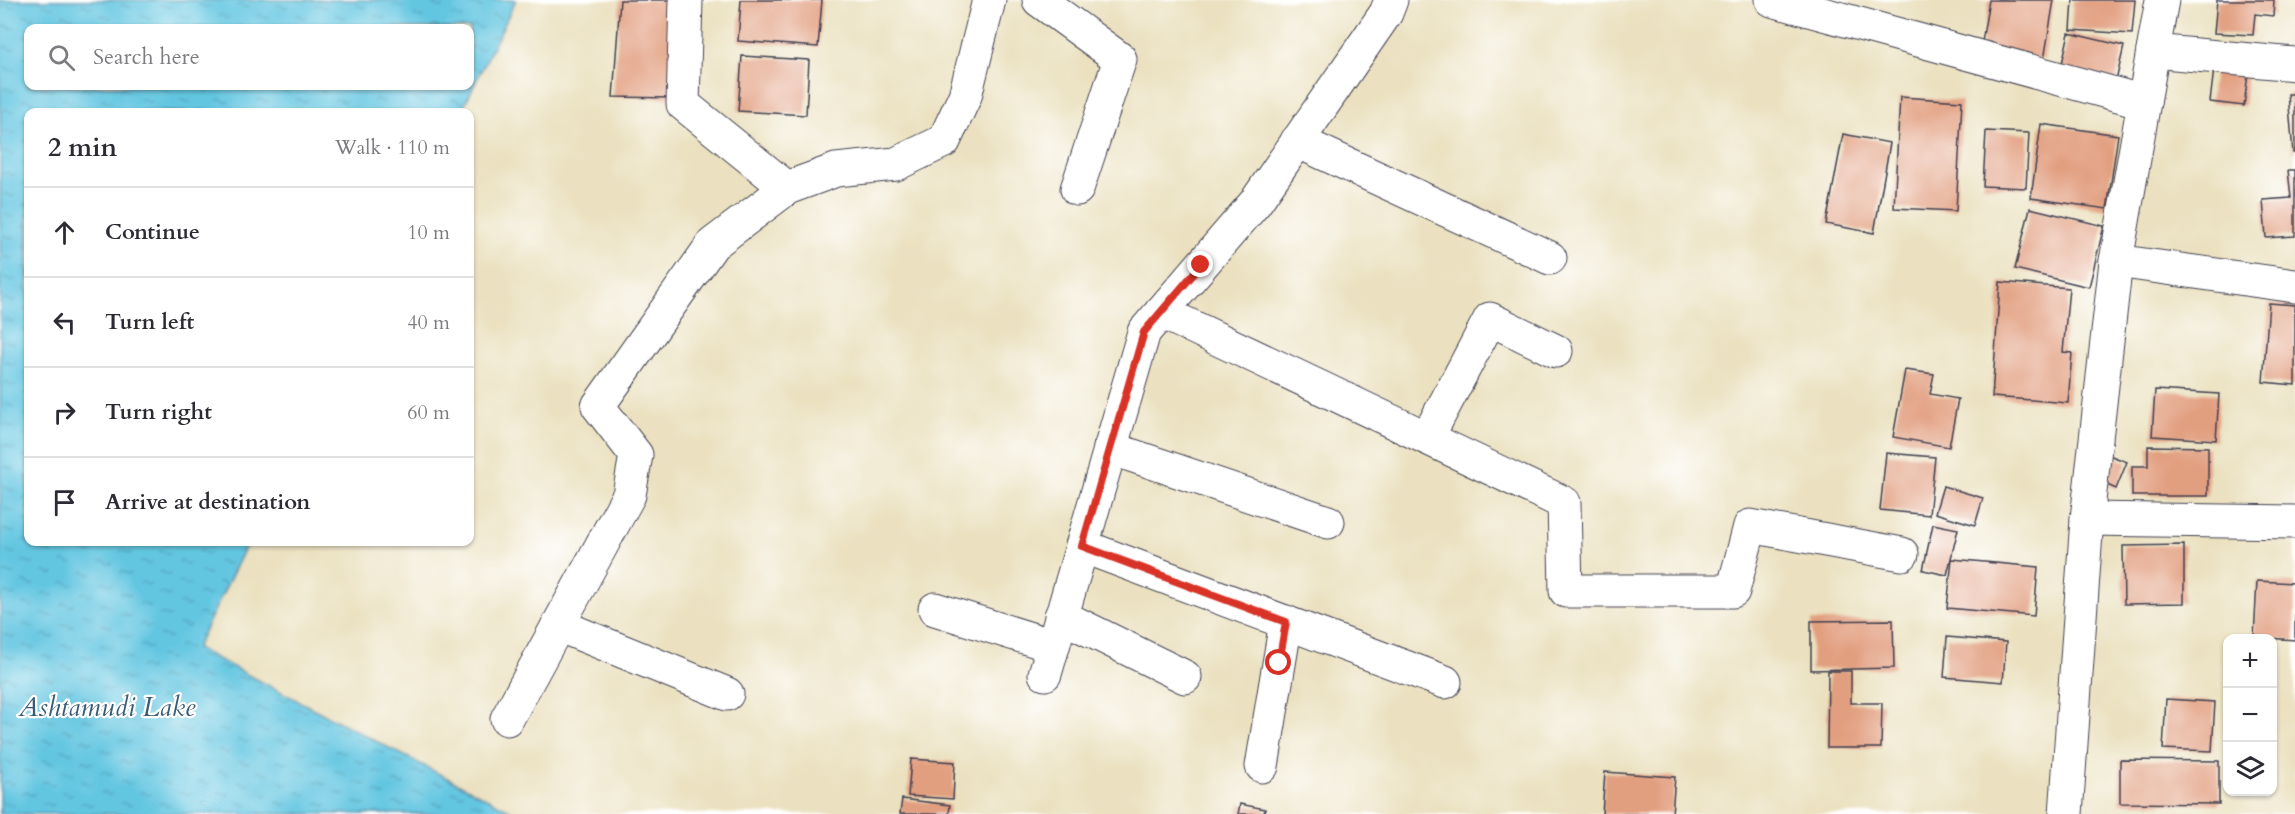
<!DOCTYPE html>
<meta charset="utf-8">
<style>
:root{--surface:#fff;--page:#f7f7f7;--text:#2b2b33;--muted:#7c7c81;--line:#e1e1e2}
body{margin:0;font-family:Cardo,serif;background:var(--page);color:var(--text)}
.controls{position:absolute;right:18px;bottom:18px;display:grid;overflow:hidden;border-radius:12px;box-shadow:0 2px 4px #0004}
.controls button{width:54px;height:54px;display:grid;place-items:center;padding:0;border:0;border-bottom:2px solid var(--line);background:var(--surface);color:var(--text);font:30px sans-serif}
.stop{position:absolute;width:18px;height:18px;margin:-14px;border:4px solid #d93025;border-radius:50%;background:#fff}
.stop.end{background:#d93025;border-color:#fff;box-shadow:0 2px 6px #0008}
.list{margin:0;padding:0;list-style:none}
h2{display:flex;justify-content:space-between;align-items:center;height:78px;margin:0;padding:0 24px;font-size:26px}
h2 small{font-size:20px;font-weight:400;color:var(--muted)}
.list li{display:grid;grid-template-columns:39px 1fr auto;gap:18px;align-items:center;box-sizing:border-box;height:90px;padding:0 24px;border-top:2px solid var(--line)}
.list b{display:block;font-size:22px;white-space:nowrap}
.list em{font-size:20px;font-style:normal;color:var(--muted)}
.icon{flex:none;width:33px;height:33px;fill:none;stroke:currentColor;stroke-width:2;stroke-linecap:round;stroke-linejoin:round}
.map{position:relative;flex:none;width:2295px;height:814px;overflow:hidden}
.search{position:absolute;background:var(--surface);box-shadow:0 2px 4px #0004;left:24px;top:24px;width:450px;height:66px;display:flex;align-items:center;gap:15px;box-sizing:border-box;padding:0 21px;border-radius:12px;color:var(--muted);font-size:22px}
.panel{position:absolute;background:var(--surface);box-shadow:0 2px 4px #0004;left:24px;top:108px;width:450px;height:438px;border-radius:12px}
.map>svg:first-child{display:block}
</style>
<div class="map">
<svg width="2295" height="814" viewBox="0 0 2295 814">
<defs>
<pattern id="water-ripples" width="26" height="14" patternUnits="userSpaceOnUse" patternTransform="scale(1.5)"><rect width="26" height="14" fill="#63c6e1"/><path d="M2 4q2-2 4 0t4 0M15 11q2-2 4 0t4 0" fill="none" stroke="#51a0b8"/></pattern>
</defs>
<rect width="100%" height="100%" fill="#fff"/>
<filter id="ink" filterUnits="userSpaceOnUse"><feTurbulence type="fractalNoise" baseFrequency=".0167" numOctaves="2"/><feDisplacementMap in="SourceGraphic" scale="12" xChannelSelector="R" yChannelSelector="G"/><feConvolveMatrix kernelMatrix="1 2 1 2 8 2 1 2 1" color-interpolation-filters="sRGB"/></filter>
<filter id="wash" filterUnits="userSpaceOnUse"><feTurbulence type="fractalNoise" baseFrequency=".008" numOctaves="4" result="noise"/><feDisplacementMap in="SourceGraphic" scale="24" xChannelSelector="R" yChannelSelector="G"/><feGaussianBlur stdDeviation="1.35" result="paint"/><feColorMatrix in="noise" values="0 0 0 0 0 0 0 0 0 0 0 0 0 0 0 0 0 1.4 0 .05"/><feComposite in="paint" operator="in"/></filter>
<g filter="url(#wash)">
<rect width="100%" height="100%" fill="#ebe1c0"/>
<path fill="url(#water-ripples)" stroke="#42748e" stroke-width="1.5" fill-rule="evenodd" d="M0,0h516l-55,112h-433v430h220l-52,106 321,166h-517zM28,28h442v58h-442z"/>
<g id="blocks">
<g fill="#e29f80">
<path d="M620,0h55l-1,98 -61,-1z"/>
<path d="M741,0h81l-4,47 -80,-6z"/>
<path d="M1989,0h65l-10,60 -63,-12z"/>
<path d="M2073,0h62l-3,34 -61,-4z"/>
<path d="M2217,0h57l-1,16 -18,-2 -2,21 -39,-2z"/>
<path d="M2069,33l55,13 -8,35 -55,-13z"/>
<path d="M742,56l67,4 -3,55 -68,-4z"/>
<path d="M2214,69l34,4 -4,33 -34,-4z"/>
<path d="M2288,94h7v59h-2z"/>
<path d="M1900,97l62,4 -6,110 -62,-3z"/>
<path d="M2041,124l77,11 -11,74 -76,-11z"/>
<path d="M1986,131l43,2 -3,55 -43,-2z"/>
<path d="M1843,134l47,9 -16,90 -48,-9z"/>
<path d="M2288,170h7v66l-29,2 -3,-38 28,-2z"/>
<path d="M2030,208l74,18 -15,61 -74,-18z"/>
<path d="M2000,282l69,6 -6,64 9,1 -4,50 -76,-6z"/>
<path d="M2269,303l26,2v80l-32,-3z"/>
<path d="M1905,370l29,4 -4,20 28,5 -9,48 -56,-10z"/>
<path d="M2155,390l64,4 -3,46 -64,-4z"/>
<path d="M2148,446l60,1v49h-76v-30h16z"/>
<path d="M1886,453l49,4 -6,58 -49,-5z"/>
<path d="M2109,455l18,7 -11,27 -17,-8z"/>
<path d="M1943,486l40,12 -8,27 -40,-12z"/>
<path d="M1933,524l25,5 -11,46 -24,-5z"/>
<path d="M2184,545v58l-60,1 -1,-58z"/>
<path d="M1952,559l86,8 -4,49 -87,-8z"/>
<path d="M2257,581l38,2v57l-41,-3z"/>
<path d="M1893,620l1,48 -83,2v-49z"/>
<path d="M1947,637l59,5 -3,40 -59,-5z"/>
<path d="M1828,671h23v32h31l-1,45h-54z"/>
<path d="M2166,699l49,3 -3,49 -49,-2z"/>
<path d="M911,759l44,3 -2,37 -45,-3z"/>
<path d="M2120,760l99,1v43l-99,-1z"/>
<path d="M1605,772l70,5 -3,37h-70z"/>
<path d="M902,799l48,6 -1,9h-49z"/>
<path d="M1240,804l25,5 -1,5h-26z"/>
</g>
</g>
</g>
<g filter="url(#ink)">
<use href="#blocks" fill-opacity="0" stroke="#403f4f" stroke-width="1.5"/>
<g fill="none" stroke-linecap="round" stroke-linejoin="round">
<defs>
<g id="minor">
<path d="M686,0l-3,104 104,84"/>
<path d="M1039,0l81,59 -43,130"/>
<path d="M1772,0l372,102"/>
<path d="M2153,51l142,13"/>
<path d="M1297,141l253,117"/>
<path d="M2116,261l179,25"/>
<path d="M1161,312l403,191 2,88h167l17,-65 152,28"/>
<path d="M1427,438l63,-119 66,32"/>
<path d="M1110,448l218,74"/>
<path d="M2087,519l208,3"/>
<path d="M1082,546l363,136"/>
<path d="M935,609l118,37"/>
<path d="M1061,616l124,61"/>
<path d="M558,625l169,69"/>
<path d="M1045,674l99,-342 111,-129 131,-190 5,-13"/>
<path d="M507,719l122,-224 7,-40 -38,-49 115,-162 74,-56 49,-18 60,-6 48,-23 21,-45 24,-96"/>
<path d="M1262,766l24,-144"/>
<path d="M2066,814l21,-295 29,-258 46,-261"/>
</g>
</defs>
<use href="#minor" stroke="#403f4f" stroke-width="35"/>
<use href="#minor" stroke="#fff" stroke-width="33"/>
</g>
</g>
<g fill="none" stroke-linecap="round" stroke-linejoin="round" filter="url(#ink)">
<path stroke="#d93025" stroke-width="8" d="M1201,265l-57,67 -62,214 204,76 -7,41"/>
</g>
<g text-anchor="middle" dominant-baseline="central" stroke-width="4.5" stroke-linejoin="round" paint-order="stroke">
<g font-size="27" font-style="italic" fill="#395b75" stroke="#fff">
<text x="107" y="707">Ashtamudi Lake</text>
</g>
</g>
</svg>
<div class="controls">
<button>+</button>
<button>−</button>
<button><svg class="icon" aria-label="layers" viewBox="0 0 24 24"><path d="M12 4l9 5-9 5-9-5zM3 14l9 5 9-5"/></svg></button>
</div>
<div class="stop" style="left:1279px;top:663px"></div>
<div class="stop end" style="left:1201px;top:265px"></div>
<div class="search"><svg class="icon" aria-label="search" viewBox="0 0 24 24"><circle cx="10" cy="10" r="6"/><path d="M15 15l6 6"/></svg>Search here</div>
<section class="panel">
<h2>2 min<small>Walk · 110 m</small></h2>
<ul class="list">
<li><svg class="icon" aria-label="ahead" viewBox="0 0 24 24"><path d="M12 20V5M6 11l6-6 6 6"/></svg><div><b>Continue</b></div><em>10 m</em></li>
<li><svg class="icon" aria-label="left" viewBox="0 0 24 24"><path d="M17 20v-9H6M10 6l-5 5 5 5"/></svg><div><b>Turn left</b></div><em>40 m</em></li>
<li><svg class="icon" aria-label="right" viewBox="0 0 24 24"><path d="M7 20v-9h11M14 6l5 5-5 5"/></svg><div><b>Turn right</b></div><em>60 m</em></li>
<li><svg class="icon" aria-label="arrive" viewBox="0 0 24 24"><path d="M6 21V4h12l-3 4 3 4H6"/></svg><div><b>Arrive at destination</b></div></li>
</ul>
</section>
</div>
